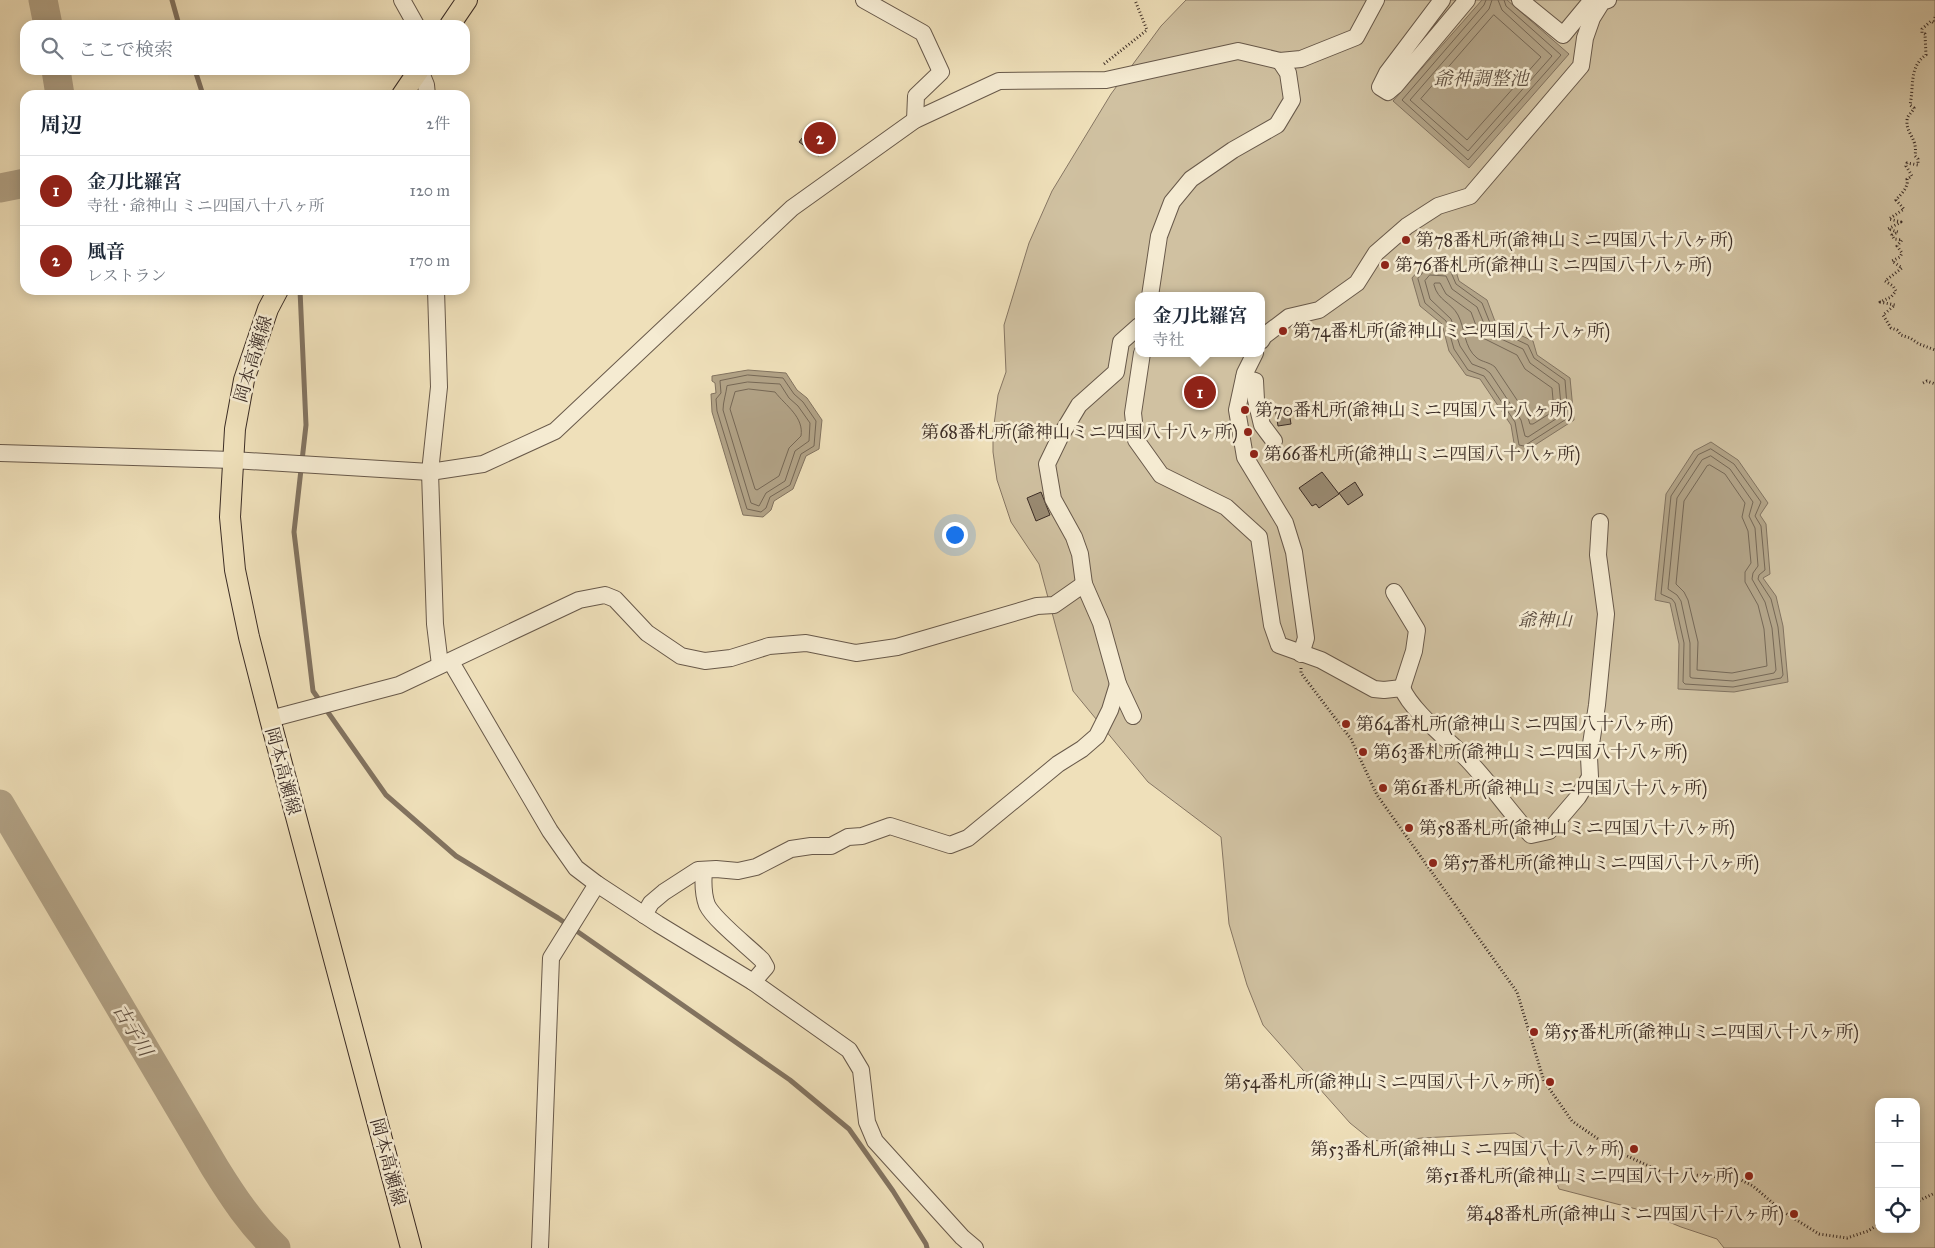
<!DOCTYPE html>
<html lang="ja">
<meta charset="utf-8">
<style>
:root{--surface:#fff;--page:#f6f6f7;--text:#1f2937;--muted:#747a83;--line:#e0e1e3;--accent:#8f2418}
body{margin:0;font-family:"IM FELL Great Primer","Noto Serif JP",serif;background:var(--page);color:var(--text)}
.controls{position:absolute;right:15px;bottom:15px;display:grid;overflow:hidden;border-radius:10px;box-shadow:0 2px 12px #0003}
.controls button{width:45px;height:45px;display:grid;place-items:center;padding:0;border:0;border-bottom:1px solid var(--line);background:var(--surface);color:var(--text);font:25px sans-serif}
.you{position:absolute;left:954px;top:534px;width:18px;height:18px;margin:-12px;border:4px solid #fff;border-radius:50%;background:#1a73e8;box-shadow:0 0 0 8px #1a73e833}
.badge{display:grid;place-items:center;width:32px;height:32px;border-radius:50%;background:var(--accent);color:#fff;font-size:16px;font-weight:700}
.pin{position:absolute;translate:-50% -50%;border:2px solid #fff;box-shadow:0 1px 5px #0006}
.popup{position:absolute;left:1135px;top:292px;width:130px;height:65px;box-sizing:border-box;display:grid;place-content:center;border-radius:10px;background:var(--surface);filter:drop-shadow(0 1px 4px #0005);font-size:16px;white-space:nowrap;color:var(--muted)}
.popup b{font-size:19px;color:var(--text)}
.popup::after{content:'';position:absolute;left:50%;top:100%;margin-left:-10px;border:10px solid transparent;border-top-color:var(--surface)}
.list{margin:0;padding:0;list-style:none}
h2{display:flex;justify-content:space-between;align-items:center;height:65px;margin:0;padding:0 20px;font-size:21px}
h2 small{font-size:16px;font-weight:400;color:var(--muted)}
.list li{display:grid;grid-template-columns:32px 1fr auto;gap:15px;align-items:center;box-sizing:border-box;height:70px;padding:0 20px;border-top:1px solid var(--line)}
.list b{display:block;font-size:19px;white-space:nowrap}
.list p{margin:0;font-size:16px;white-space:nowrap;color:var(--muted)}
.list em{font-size:16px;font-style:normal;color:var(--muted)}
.icon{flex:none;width:28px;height:28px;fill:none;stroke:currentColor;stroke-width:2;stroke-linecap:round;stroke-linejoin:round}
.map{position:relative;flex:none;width:1935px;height:1248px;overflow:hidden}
.search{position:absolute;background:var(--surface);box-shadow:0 2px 12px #0003;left:20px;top:20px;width:450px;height:55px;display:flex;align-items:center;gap:12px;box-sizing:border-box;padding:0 18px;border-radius:15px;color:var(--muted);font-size:19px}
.panel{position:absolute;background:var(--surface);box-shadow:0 2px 12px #0003;left:20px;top:90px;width:450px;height:205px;border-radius:15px}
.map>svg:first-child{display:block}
</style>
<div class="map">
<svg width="1935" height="1248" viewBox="0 0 1935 1248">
<rect width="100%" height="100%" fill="#efe0ba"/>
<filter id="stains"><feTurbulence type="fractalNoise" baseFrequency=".004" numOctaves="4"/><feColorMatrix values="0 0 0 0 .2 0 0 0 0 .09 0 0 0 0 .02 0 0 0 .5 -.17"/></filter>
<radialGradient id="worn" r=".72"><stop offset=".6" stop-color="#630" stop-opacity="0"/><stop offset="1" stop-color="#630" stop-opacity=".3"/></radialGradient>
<path fill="#d0c1a1" stroke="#867663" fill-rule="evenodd" d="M1186,0h749v1248h-211l-7,-9 -36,-12 -41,-17 -81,-21 -15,-39 -29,-17 -93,5 -33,4 -18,-2 -21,-17 -87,-98 -16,-40 -18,-61 -8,-87 -73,-55 -75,-91 -34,-127 -28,-42 -14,-42 -4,-28v-20l5,-37 8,-23 -2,-47 25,-82 23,-52 59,-97 50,-68zM1139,296h122v57h-122zM1879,1102h37v127h-37z"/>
<g fill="#b2a387" stroke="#827360">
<path d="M1482,0h25l62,54 -100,114 -76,-67z"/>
<path d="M1425,263l29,2 5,16 28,19 9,24 37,17 4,14 33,23 4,42 -50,32 -9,-3 -4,-24 -31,-46 -14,-4 -17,-24 -7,-27 -22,-18 -8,-28z"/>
<path d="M748,370l38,3 11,17 10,8 15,22 -3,29 -13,7 -13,33 -19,12 -3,9 -8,7 -20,-2 -31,-103 -1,-18 5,-1 -1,-10 -3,-2v-5z"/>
<path d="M1711,442l27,18 30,43 -8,12 6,9 4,50 -7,4 13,18 7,30 5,56 -54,10 -56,-3 1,-45 -9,-41 -15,-3 11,-106 28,-43z"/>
</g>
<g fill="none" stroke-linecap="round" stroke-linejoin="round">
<g stroke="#766856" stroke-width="1">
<path d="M1486,0l-2,5 -82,95 66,60 93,-105 -55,-49 -2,-6"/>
<path d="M1492,0l-3,9 -79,91 58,51 84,-95 -50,-46 -4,-10"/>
<path d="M1494,15l47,42 -74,83 -46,-41z"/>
<path d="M1427,268l23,2 6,14 26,19 10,25 36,17 6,13 31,22 3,38 -44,28 -5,-1 -4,-23 -31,-46 -16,-6 -14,-21 -8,-28 -21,-18 -7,-24z"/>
<path d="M1430,275l16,1 6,13 25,18 11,26 35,16 7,14 29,21 3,31 -34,22 -3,-1 -4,-16 -31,-47 -5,-4 -13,-5 -12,-18 -9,-27 -21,-20 -5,-18z"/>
<path d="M1435,283h5l6,11 25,18 7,19 5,7 34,17 8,14 27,19 2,23 -21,13h-3l-3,-9 -32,-48c-6,-5 -13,-5 -18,-9 -13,-10 -12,-30 -19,-43 -7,-13 -20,-14 -24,-30z"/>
<path d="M748,375l35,3 11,16 9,8 13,19 -2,25 -13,8 -11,31 -20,12 -4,11 -5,4 -14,-3 -30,-98 -1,-12 5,-6 -1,-12z"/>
<path d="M748,382l32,2 9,14 9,8 12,17 -1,18 -14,10 -10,30 -19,12 -7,13 -8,-3 -28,-93c0,-8 3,-16 4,-24z"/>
<path d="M749,389l26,3c11,14 29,25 26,44l-12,12 -10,28 -22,14 -2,-1 -25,-80 5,-17z"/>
<path d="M1711,449l23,15 27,38 -6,14 6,10 4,44 -6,5 -1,4 13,20 7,28 5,48 -2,3 -48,9 -48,-3 -2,-2 1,-39 -9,-40 -3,-4 -11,-5 10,-98 27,-41z"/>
<path d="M1711,456l19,13 23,33 -4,14 6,12 3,38 -5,7 -1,6 13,23 7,26 4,42 -2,3 -41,8 -41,-3 -2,-1v-34l-9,-42 -4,-6 -9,-6 9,-91 25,-38z"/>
<path d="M1710,465l15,9 20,29 -3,14 6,14 3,32 -6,9v10l13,23 6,24 3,37 -35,7 -35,-3 1,-28 -10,-42 -4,-8 -8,-8 8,-83 23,-35z"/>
</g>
<g stroke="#827360" stroke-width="5">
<path d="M172,0l7,25"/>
<path d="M195,70l8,25"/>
<path d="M300,290l6,135 -12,107 19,159 73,104 70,61 102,62 232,162 59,49 44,62 33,53 1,4"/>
</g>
<g stroke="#b2a387" stroke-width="29">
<path d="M43,0l5,25"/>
<path d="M56,70l4,25"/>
<path d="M0,188l25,-5"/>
<path d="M0,804l215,364c18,29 36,56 61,80"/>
</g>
</g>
<g fill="#998a72" stroke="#3b2c25">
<path d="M815,121l20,13 -16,22 -20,-14z"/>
<path d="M1200,379l12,4 -7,24 -12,-3z"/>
<path d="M1288,406l3,18 -13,2 -3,-18z"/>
<path d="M1322,472l17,22 -20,14 -3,-4 -4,2 -13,-18z"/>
<path d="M1355,482l8,13 -15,10 -9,-12z"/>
<path d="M1041,492l9,23 -14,6 -9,-23z"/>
</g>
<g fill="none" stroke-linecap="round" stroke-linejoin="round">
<defs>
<g id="minor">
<path d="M402,0l14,25"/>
<path d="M864,0l59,33 18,39 -25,24 -1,24"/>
<path d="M1442,0l-55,73 -7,14 8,5 7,-6 72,-86"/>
<path d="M1520,0l43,35 24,-29 15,-4"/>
<path d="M420,70l6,15 1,10"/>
<path d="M436,290l3,97 -9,85 5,152 5,41"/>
<path d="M1150,296l9,-60 13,-34 19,-23 42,-29 44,-25 15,-25 -4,-27 -8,-12"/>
<path d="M1261,341l3,-5 25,-19 30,-7 38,-27 19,-30 31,-27 31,-20 32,-10 111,-130 4,-28 7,-20 10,-16 6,-2"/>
<path d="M1142,353l-9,60 3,27 25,35 65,32 33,30 13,88 7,20 42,15 53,29 10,1 18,-2c9,22 44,50 62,68 24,24 44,54 67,79l18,-4 29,-34 12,-20 -1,-20 8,-52 9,-91 -8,-59 2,-33"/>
<path d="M1255,353l-10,20 -8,37 8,47 40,66 9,29 12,86 -5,16"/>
<path d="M1244,378l11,3 1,19 6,25 12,16"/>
<path d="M0,453l233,7 197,12 53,-8 72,-33 237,-223 123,-88 84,-39 107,-1 132,-29 42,10 21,-2 55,-22 20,-37"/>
<path d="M1084,584l-4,-30 -6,-17 -21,-38 -6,-35 14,-29 18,-30 37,-33 5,-30 18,-16"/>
<path d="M1394,592l23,38 -3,21 -12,37"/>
<path d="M451,662l99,169 26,37 21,16 61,40 95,58 96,68 12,20 6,52 8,19 87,96 13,11"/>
<path d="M270,719l129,-34 180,-85 26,-5 10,4 32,34 34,23 24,5 26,-3 38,-12 37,-3 50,10 41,-6 140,-41 17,-1 30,-21 17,39 17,61 15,32"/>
<path d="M704,870c-1,11 -1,24 3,35 7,15 42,42 55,55l4,7 -13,15"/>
<path d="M644,915l7,-12 13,-11 34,-22 18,-1 22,2 18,-4 35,-18 20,-3h20l17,-9 14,-1 28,-10 60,19 18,-7 90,-74 24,-15 15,-13 13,-26 8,-26"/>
<path d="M540,1248l11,-290 46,-74"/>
</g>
<g id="major">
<path d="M450,25l17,-25"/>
<path d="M402,95l17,-25"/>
<path d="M278,290l-10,19 -24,71 -9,49 -5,88 5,53 14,67 21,82 141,529"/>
</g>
</defs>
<use href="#minor" stroke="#68594a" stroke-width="18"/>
<use href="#major" stroke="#3b2c25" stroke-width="22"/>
<g stroke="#3b2c25" stroke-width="3" stroke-dasharray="1 2.5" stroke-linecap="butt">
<path d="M1935,17l-1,6 -3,-2 -9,8v4l3,1 1,21c-17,11 -12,32 -16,50l4,3c-2,5 -7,7 -7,13 -1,13 11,17 8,35l3,3v6l-11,-2 -1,3 6,10 -5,3c2,8 -6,15 -11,21l8,9 -15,10 12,3 -13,7 10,3 -6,3 2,4 8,1 -5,6 5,7 -2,4 -8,4 10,7 -17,13 8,5 3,5 -5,6 -11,5 15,3 -12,10 8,13 6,2 4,5 9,3 9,6 16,6"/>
<path d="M1104,64l43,-34 -12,-30"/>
<path d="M1923,383l4,-2 8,3"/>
<path d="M1301,668v5l50,66 26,56 140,197 27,89 28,40 42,29 50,23 73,5 16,8 29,25 37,23 28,4 21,-7 11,-7"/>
<path d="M1916,1202l19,-9"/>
</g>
<use href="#minor" stroke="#f5ebd2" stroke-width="16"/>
<use href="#major" stroke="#efe0ba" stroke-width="20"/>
</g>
<g fill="#8f2418" stroke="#f5ebd2" stroke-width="2">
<circle cx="1406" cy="240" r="5"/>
<circle cx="1385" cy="265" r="5"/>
<circle cx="1283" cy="331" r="5"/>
<circle cx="1245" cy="410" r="5"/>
<circle cx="1248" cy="432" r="5"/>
<circle cx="1254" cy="454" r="5"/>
<circle cx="1346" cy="724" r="5"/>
<circle cx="1363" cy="752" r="5"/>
<circle cx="1383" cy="788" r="5"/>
<circle cx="1409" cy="828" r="5"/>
<circle cx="1433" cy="863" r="5"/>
<circle cx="1534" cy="1032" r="5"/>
<circle cx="1550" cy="1082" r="5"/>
<circle cx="1634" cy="1149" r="5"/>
<circle cx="1749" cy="1176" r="5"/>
<circle cx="1794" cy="1214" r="5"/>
</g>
<g text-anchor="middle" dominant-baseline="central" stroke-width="5" stroke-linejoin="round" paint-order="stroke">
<g font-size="18" fill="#3b2c25" stroke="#f5ebd2" text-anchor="start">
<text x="1416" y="240">第78番札所(爺神山ミニ四国八十八ヶ所)</text>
<text x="1395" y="265">第76番札所(爺神山ミニ四国八十八ヶ所)</text>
<text x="1293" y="331">第74番札所(爺神山ミニ四国八十八ヶ所)</text>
<text x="1255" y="410">第70番札所(爺神山ミニ四国八十八ヶ所)</text>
<text x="1238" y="432" text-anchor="end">第68番札所(爺神山ミニ四国八十八ヶ所)</text>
<text x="1264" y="454">第66番札所(爺神山ミニ四国八十八ヶ所)</text>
<text x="1356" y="724">第64番札所(爺神山ミニ四国八十八ヶ所)</text>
<text x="1373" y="752">第63番札所(爺神山ミニ四国八十八ヶ所)</text>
<text x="1393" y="788">第61番札所(爺神山ミニ四国八十八ヶ所)</text>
<text x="1419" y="828">第58番札所(爺神山ミニ四国八十八ヶ所)</text>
<text x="1443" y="863">第57番札所(爺神山ミニ四国八十八ヶ所)</text>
<text x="1544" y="1032">第55番札所(爺神山ミニ四国八十八ヶ所)</text>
<text x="1540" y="1082" text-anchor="end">第54番札所(爺神山ミニ四国八十八ヶ所)</text>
<text x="1624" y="1149" text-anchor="end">第53番札所(爺神山ミニ四国八十八ヶ所)</text>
<text x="1739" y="1176" text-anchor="end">第51番札所(爺神山ミニ四国八十八ヶ所)</text>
<text x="1784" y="1214" text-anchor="end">第48番札所(爺神山ミニ四国八十八ヶ所)</text>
</g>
<g font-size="18" fill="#3b2c25" stroke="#f5ebd2">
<text transform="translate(253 359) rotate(-73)">岡本高瀬線</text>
<text transform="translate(283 771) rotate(75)">岡本高瀬線</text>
<text transform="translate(388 1162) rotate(75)">岡本高瀬線</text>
</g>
<g font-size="18" font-style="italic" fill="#594a3e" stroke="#f5ebd2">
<text x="1545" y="620">爺神山</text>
</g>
<g font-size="19" font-style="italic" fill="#5f5042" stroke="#f5ebd2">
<text x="1481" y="78">爺神調整池</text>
<text transform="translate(133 1030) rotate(59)">古子川</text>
</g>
</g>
<rect width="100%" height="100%" filter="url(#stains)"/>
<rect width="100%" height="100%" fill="url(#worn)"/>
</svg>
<div class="controls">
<button>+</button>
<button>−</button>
<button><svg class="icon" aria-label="locate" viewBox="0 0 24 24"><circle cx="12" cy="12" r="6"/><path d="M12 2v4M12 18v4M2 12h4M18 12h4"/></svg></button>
</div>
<div class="you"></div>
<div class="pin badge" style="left:1200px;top:392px">1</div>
<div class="popup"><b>金刀比羅宮</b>寺社</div>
<div class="pin badge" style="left:820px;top:138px">2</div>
<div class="search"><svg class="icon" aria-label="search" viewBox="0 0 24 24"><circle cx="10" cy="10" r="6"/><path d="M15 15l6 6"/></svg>ここで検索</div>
<section class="panel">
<h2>周辺<small>2件</small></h2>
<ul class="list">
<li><span class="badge">1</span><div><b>金刀比羅宮</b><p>寺社 · 爺神山 ミニ四国八十八ヶ所</p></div><em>120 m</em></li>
<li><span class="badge">2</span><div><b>風音</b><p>レストラン</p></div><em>170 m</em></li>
</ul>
</section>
</div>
